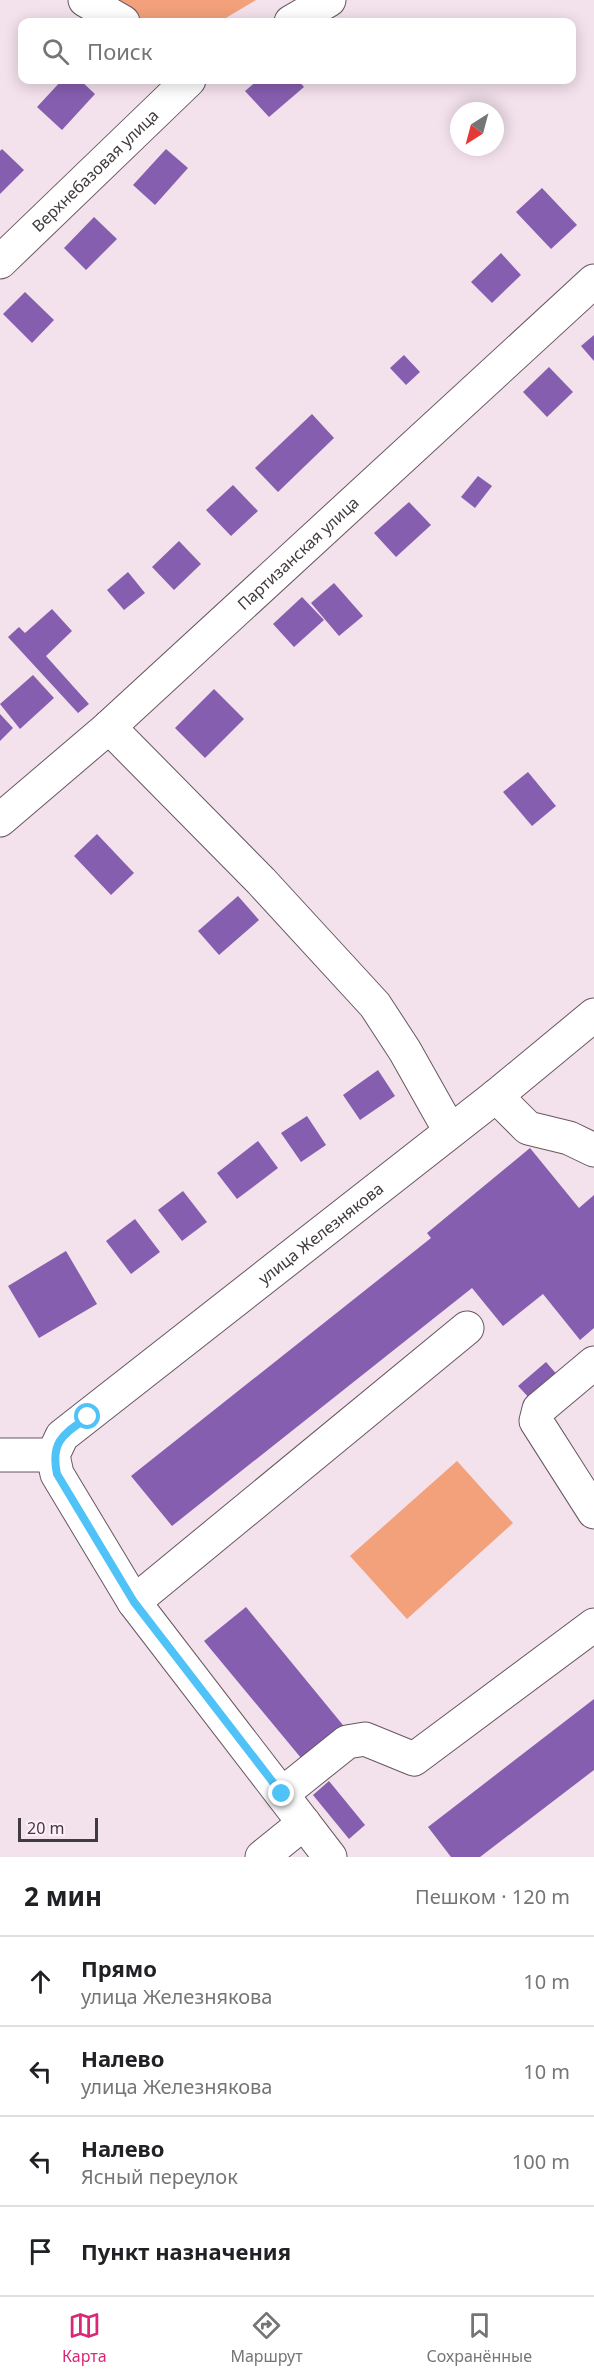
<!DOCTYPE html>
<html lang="ru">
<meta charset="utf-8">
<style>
:root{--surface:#fff;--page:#f2f2f2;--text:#202124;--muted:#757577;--line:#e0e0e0;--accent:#db2777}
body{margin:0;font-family:"Noto Sans",sans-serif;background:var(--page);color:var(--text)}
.compass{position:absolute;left:450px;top:102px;width:54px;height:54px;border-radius:50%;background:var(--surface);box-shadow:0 3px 15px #0003;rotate:216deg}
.scale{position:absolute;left:18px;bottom:15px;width:80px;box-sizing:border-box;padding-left:6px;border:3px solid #413a3e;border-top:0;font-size:16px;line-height:21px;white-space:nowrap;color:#413a3e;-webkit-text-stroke:4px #feeff8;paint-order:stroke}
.stop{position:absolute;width:18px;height:18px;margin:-14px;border:4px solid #4fc3f7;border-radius:50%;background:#fff}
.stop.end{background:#4fc3f7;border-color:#fff;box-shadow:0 2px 6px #0008}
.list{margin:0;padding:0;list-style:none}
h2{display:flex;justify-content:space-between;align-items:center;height:78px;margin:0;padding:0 24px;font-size:26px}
h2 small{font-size:20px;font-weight:400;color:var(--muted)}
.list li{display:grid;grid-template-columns:39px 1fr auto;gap:18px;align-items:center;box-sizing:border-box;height:90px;padding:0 24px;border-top:2px solid var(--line)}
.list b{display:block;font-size:22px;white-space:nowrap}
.list p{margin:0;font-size:20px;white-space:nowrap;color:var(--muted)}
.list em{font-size:20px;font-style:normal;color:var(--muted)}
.icon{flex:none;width:33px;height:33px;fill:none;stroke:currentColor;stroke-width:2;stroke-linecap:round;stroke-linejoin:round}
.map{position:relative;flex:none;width:594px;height:1857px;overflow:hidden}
.search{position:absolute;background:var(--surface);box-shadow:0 3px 15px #0003;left:18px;right:18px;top:18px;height:66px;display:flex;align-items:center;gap:15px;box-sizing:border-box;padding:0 21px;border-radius:12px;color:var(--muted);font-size:22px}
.sheet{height:438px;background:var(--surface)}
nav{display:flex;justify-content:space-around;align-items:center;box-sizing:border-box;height:84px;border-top:2px solid var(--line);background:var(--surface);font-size:16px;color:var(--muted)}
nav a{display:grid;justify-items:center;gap:3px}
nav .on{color:var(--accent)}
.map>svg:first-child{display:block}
</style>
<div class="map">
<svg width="594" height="1857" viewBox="0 0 594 1857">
<rect width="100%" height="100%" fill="#f3e1ec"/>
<g fill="#f2a17a">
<path d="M104,0h152l-37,22h-79z"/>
<path d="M457,1461l56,62 -106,96 -57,-63z"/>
</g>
<g fill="#865eaf">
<path d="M62,80h18l15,14 -33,36 -25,-23z"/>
<path d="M258,80h40l6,7 -35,30 -24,-26z"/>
<path d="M2,149l22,21 -24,24v-43z"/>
<path d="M166,149l22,19 -33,37 -22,-20z"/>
<path d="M542,188l35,37 -26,24 -35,-37z"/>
<path d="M94,217l23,22 -31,31 -22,-22z"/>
<path d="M501,253l20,22 -29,28 -21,-21z"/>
<path d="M25,292l29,28 -22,23 -29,-29z"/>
<path d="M594,335v26l-13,-15z"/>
<path d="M404,355l16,17 -14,13 -16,-17z"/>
<path d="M549,367l24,25 -26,25 -24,-25z"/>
<path d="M312,414l22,24 -56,54 -23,-24z"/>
<path d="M478,476l14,10 -17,22 -14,-11z"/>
<path d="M233,485l25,26 -27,25 -25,-26z"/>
<path d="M409,502l22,23 -35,32 -22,-24z"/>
<path d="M179,541l22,23 -27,26 -22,-23z"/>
<path d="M128,572l17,21 -21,17 -17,-20z"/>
<path d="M334,583l29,33 -24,20 -28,-33z"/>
<path d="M302,597l22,23 -30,27 -21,-23z"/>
<path d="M52,609l20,22 -26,25 43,48 -11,9 -70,-76 11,-10 6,6z"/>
<path d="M33,675l21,23 -34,31 -20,-25z"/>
<path d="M214,689l30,30 -39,39 -30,-30z"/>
<path d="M0,714l13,14 -13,13z"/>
<path d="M528,772l28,34 -24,20 -29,-34z"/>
<path d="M97,834l37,39 -23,22 -37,-39z"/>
<path d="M238,896l21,24 -40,35 -21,-24z"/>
<path d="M378,1070l17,26 -35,24 -17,-25z"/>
<path d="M307,1116l19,29 -25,17 -20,-29z"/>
<path d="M258,1141l20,27 -41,31 -20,-26z"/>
<path d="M530,1148l49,60 15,-13v133l-14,12 -37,-46 -40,32 -31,-38 -300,238 -41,-50 300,-238 -4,-5z"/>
<path d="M183,1191l24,31 -25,19 -24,-31z"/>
<path d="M135,1219l25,33 -29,22 -25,-33z"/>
<path d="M66,1251l31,53 -58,34 -31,-52z"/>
<path d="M546,1362l14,16 -27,24 -15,-16z"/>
<path d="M246,1607l101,123 -41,34 -102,-123z"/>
<path d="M594,1699v71l-114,87h-29l-23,-30z"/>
<path d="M329,1781l36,44 -16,14 -36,-44z"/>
</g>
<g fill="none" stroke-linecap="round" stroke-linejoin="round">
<defs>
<g id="minor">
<path d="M85,0l38,22"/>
<path d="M291,22l38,-22"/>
<path id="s1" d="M0,262l189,-182"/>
<path d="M109,727l152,154 114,124 30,46 45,80"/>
<path id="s2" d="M0,820l109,-93 485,-446"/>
<path d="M496,1096l32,32 41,10 25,12"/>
<path d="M594,1363l-55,46 -3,12 58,91"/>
<path d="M0,1455h53"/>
<path d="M134,1602l333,-274"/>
<path d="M282,1794l65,-52 18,-3 49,20 180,-134"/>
<path d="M262,1857l42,-34"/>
<path id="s3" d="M330,1857l-196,-255 -77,-128 -4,-19 9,-19 434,-340 98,-81"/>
</g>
</defs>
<use href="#minor" stroke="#675761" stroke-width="35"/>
<use href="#minor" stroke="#fff" stroke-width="33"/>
</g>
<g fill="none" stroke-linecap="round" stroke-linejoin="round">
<path stroke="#4fc3f7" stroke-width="8" d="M88,1417c-24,17 -38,24 -31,57l77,128 148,192"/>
</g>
<g text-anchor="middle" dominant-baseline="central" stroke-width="6" stroke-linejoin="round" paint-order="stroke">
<g font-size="16" fill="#413a3e" stroke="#feeff8">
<text stroke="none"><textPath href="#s1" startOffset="132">Верхнебазовая улица</textPath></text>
<text stroke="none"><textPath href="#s2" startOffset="400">Партизанская улица</textPath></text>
<text stroke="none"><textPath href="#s3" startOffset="840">улица Железнякова</textPath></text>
</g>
</g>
</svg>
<svg class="compass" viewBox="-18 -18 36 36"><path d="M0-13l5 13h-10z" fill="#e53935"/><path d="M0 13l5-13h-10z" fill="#757577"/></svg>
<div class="scale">20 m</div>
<div class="stop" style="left:88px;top:1417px"></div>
<div class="stop end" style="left:282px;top:1794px"></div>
<div class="search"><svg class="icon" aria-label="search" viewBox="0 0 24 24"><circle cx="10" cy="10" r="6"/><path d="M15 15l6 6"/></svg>Поиск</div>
</div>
<section class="sheet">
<h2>2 мин<small>Пешком · 120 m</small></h2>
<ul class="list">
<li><svg class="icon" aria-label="ahead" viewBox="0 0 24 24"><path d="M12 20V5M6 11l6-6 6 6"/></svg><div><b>Прямо</b><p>улица Железнякова</p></div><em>10 m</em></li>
<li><svg class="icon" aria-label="left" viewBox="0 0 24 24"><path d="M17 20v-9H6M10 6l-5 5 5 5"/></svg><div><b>Налево</b><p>улица Железнякова</p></div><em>10 m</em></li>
<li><svg class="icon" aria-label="left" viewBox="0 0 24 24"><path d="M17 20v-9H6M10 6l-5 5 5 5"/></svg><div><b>Налево</b><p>Ясный переулок</p></div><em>100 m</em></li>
<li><svg class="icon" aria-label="arrive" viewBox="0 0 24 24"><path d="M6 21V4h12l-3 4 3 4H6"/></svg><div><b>Пункт назначения</b></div></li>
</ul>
</section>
<nav>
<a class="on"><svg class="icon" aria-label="map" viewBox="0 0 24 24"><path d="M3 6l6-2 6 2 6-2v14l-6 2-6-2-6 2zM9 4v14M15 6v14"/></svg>Карта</a>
<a><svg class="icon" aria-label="directions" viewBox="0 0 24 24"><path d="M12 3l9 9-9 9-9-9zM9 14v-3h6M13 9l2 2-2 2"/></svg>Маршрут</a>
<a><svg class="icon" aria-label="saved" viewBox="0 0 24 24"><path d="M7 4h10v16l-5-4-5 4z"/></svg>Сохранённые</a>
</nav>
